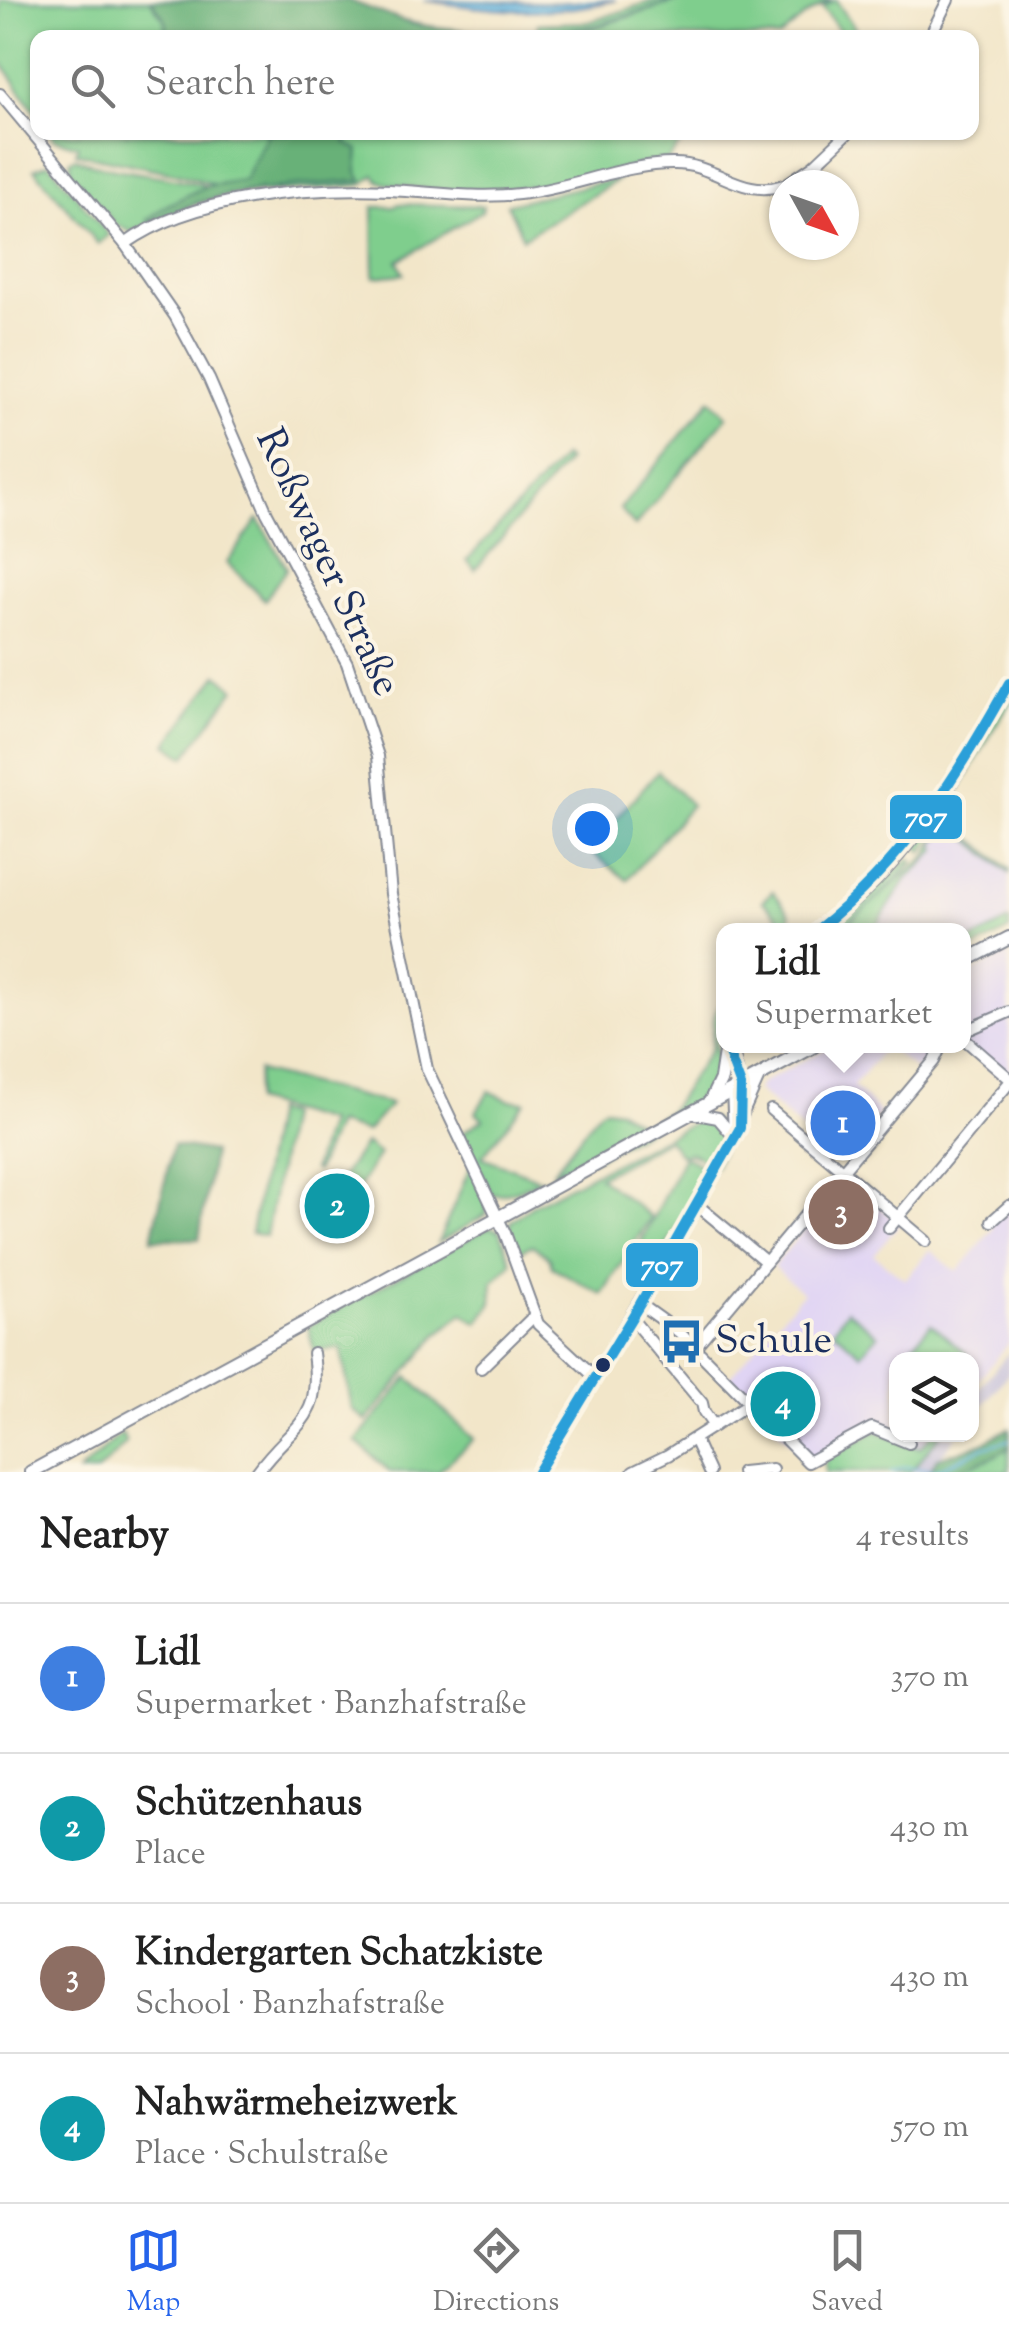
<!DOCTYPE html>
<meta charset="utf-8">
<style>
:root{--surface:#fff;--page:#f6f6f6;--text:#222;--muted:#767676;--line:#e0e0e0;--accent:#2563eb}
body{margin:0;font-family:"Sorts Mill Goudy",serif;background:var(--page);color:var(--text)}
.controls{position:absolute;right:30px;bottom:30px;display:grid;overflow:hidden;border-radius:20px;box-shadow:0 2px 8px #0004}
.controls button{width:90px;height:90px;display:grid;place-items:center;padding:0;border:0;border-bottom:2px solid var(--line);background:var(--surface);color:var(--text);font:50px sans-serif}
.compass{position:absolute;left:769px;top:170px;width:90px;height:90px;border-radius:50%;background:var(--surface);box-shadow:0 2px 8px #0004;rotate:130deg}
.you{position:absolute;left:592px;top:828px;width:35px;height:35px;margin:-25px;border:8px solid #fff;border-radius:50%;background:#1a73e8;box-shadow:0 0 0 15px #1a73e833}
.badge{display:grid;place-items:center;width:65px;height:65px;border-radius:50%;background:var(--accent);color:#fff;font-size:32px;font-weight:700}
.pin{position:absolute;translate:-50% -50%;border:5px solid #fff;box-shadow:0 2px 10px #0006}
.popup{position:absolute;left:716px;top:923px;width:255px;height:130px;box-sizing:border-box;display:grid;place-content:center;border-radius:20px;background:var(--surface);filter:drop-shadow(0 2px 8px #0005);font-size:32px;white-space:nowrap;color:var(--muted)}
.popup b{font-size:38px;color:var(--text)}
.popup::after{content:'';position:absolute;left:50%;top:100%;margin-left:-20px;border:20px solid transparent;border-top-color:var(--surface)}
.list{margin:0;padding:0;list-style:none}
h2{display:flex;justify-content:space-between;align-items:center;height:130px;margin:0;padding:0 40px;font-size:42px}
h2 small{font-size:32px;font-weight:400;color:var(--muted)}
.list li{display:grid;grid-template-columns:65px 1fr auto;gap:30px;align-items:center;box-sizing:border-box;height:150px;padding:0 40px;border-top:2px solid var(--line)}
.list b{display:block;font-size:38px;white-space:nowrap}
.list p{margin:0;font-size:32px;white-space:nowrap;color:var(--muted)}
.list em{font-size:32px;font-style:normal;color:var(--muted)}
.icon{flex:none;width:55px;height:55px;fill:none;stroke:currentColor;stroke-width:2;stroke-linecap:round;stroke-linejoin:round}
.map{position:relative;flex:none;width:1009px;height:1472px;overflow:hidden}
.search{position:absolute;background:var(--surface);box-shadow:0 2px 8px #0004;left:30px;right:30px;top:30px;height:110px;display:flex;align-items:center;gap:25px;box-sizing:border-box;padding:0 35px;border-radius:20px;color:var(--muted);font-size:38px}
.sheet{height:730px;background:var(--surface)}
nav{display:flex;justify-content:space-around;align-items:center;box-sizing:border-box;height:140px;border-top:2px solid var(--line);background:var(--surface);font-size:28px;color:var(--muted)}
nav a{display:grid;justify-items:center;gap:5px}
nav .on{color:var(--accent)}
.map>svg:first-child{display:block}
</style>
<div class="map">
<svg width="1009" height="1472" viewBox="0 0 1009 1472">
<rect width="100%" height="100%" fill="#fcf5e5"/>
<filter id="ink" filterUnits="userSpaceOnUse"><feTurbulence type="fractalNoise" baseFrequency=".01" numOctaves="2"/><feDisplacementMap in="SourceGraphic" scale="20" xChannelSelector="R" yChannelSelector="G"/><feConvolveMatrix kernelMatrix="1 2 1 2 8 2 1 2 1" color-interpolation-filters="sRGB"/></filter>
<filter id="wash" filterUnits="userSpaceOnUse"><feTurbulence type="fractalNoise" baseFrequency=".0048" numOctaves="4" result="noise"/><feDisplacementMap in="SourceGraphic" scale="40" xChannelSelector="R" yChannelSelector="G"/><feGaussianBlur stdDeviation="2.25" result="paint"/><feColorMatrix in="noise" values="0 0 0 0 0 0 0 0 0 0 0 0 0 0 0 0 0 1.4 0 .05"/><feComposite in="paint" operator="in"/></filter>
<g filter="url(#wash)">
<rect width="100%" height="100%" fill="#f2e6c9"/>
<g fill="#e0d4f4">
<path d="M952,825l57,48v48l-46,24v-15h-89l31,-49 19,-16 11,-21z"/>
<path d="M1009,953v131l-46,-38v-68z"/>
<path d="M831,1046h106l-21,24 -30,-24 -33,40 27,27 -41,49 -82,-72 3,-6z"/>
<path d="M846,1178l53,46 -25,31 31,25 25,-30 27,22 36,-43 -1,-8 17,-15v137l-37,45v-28h-76v74l36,1 -11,13 -50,-23 -60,37 -84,-82 76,-87 -30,-26z"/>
</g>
<g fill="#c4c0db">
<path d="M1009,1352v21l-37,45v-22z"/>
<path d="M940,1435h18l-30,37h-18z"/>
</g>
<g fill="#7fce8d" stroke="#4d7e76" stroke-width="2.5">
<path d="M0,0h150l15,21v16l-127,1 -1,77 -37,-55z"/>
<path d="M347,0l42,18 87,18h41l76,-8 88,-28h151c-23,10 -33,22 -53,38l-590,-1z"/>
<path d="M655,0h20l-81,26 -57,7 1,-9 51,-2z"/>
<path d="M836,0l25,37h-17l-22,-30z"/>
<path d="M50,133h647l-17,11 -11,15c-102,22 -179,43 -282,25l-8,-3 -4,-6 -14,10 -129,10 -35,9 -66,28 -16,-8 -44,-52 -1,-12 5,-2c42,16 88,15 131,28l-42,21 -12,15 37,-18 48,-13 -59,-17 -102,-21 2,-7 -24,-7z"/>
<path d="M49,163l60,72 -11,9 -64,-75z"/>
<path d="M621,178l-98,60 -16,-34z"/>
<path d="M399,204l84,2 -1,5 -84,50 6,13 -30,3 -1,-70h21z"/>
<path d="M711,399l16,17 -92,110 -15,-17z"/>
<path d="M563,457l4,4 -92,109 -8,-10z"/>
<path d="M258,519l29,49 -22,32 -38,-37z"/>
<path d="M218,674l17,15 -50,68 -18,-13z"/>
<path d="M1009,692v11l-86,149 -5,-6 3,-6z"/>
<path d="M658,771l33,34 -64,75 -38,-30z"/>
<path d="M946,817l63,52v4l-57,-48 -17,19 2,6 -32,31 -31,49h-34l88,-75z"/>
<path d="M910,858l3,4c-18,18 -61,65 -85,68z"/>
<path d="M773,891l17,23 -1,13 -27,-26z"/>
<path d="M1009,921v9l-46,25v-10z"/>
<path d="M723,994v15l-8,26 4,40 -14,23 -156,86 -34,12 154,-85 42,-62 2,-29z"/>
<path d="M258,1071l133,33 -25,28 -30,-8 -20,47 -3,-1 15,-48 -74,-21z"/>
<path d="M489,1091l19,9 17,2 -43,55 58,22c-16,8 -30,16 -48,16l-30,-62 21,-14 -7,-7z"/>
<path d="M606,1108l13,2 21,14 -88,49 48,-63z"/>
<path d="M274,1111l14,4 -22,121 -15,-3z"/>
<path d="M703,1118l10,1 14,16 -12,32 -24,-14 -11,2 -12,-16 -69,38 52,40 -49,77 -50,-27 -2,-9 -18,-13 -13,7 -10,-23 3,-9 22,-16z"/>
<path d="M365,1143l14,11 -25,40 -4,-2 -3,5 -8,-6 4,-8 -4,-2z"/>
<path d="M684,1156l27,15 -51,86 -20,-13z"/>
<path d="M471,1165l15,33 1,16 -49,29z"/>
<path d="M490,1227l10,4 12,32 -19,18 -1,22 -14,20 -15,-10 -25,21 -72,87 -14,-12 -11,-61 -27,3 -6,-25z"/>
<path d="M847,1310l31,25 -17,19 -28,-24z"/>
<path d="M931,1324l36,30 -4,5h-36l-16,-12z"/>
<path d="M408,1377l66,62 -36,33h-48l-34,-31z"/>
<path d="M876,1431l44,17 12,-13h8l-30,37h-85v-12z"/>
<path d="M122,1433l4,10 -29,29h-18z"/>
<path d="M1009,1448v24h-59l38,-13z"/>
</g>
<g fill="#67b178" stroke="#41706b" stroke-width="2.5">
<path d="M151,0h197l63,24 106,13h-351v-16z"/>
<path d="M268,133h81l-3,10 13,7 -2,21 5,10c-72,6 -144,5 -210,41l-5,-2 17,-13 42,-21 38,-6z"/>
<path d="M173,1145l40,7 -14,87h-47z"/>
<path d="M1009,1428v20c-26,15 -51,24 -81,24l10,-14 45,-15z"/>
</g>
<path fill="#63b4de" stroke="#3f729e" stroke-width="2.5" d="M424,0l133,3 59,-3c-65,17 -127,11 -192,0z"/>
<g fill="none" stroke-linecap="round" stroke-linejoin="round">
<path stroke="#63b4de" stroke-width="2.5" d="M891,1472l15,-5 30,3 46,-22 27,-8"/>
</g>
</g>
<g filter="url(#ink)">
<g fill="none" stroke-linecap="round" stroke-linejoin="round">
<defs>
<g id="minor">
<path d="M929,38l19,-38"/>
<path d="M0,94l125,150 50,72 34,63 58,134 80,150 31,93 13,138 36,175 78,164 33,91 57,53"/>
<path d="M785,185l28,-19 36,-34"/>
<path d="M125,244c67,-48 184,-58 265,-54 43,2 85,9 129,4 51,-5 106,-31 156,-30 41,0 67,35 109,21"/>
<path d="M963,1032l46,-20"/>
<path d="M963,1038l46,40"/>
<path d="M732,1090l2,44"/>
<path d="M771,1110l155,131"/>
<path d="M691,1113l27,5 16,19"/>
<path d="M743,1113l17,-38"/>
<path d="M696,1204l70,58"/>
<path d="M992,1221l17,-15"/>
<path d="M889,1228l120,-145"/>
<path d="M640,1304l39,28 129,130 64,-34 37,15"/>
<path d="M631,1318l71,85 2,9 10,14"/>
<path d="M695,1347l239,-286 5,-11"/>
<path d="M481,1368l53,-52"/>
<path d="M694,1439l15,33"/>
<path d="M257,1472c36,-50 66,-47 56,-119"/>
<path d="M538,1472l193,-326 12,-32 -3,-28"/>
<path d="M633,1472l35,-17 82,-52"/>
<path d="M742,1472l30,-3"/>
</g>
<g id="major">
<path d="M817,930c95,-70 135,-147 192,-247"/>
<path d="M963,962l46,-24"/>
<path d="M727,1046l7,14 6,26"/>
<path d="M710,1102l11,-23 5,-33"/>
<path d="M31,1472l783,-426"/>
</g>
</defs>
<use href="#minor" stroke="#868a94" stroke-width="14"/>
<use href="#major" stroke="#868a94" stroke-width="16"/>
<use href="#minor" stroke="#fff" stroke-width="10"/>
<use href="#major" stroke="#fff" stroke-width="12"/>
<defs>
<g id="bus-1">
<path d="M817,930c90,-72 136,-148 192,-247"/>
<path d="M538,1472l102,-168 100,-176 1,-42 -15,-40"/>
</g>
</defs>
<use href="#bus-1" stroke="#fcf5e5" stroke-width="18"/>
<use href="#bus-1" stroke="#2b9fd9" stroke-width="10"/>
</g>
</g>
<defs>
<symbol id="bus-bare" viewBox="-9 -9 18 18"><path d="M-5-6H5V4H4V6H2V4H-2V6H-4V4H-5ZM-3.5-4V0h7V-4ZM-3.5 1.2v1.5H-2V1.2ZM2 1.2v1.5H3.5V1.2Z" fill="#1f6fb2" stroke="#fcf5e5" stroke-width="2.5" paint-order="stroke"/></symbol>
</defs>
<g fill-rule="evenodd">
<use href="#bus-bare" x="650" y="1310" width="63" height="63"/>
</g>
<circle fill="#1b2f5e" stroke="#fcf5e5" stroke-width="4" cx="603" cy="1365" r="9"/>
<g text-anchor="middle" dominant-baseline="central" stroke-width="8" stroke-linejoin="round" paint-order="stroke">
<g font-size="40" fill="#1b2f5e" stroke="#fcf5e5">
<text transform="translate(326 563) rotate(65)">Roßwager Straße</text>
</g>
<g font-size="40" fill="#1b2f5e" stroke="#fcf5e5" text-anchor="start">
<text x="715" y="1342">Schule</text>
</g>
</g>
<g stroke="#fcf5e5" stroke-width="4">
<rect x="888" y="793" width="76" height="48" rx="10" fill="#2b9fd9"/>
<rect x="624" y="1241" width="76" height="48" rx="10" fill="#2b9fd9"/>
</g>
<g font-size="28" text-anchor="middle" font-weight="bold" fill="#fff">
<text x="926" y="826">707</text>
<text x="662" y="1274">707</text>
</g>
</svg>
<div class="controls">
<button><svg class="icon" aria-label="layers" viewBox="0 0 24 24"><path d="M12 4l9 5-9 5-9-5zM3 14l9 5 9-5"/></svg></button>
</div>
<svg class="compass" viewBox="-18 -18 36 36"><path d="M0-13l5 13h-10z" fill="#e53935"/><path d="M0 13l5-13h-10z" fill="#767676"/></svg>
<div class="you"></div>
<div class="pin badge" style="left:843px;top:1123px;background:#3f7fe0">1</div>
<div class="popup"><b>Lidl</b>Supermarket</div>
<div class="pin badge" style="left:337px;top:1206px;background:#0f9aa8">2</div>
<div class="pin badge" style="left:841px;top:1212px;background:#8d6e63">3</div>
<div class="pin badge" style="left:783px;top:1404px;background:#0f9aa8">4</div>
<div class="search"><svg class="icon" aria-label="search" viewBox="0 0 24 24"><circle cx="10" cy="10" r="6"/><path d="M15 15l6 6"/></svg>Search here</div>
</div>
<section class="sheet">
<h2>Nearby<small>4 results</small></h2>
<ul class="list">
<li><span class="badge" style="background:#3f7fe0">1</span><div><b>Lidl</b><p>Supermarket · Banzhafstraße</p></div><em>370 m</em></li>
<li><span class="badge" style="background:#0f9aa8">2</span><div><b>Schützenhaus</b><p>Place</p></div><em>430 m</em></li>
<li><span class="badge" style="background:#8d6e63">3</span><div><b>Kindergarten Schatzkiste</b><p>School · Banzhafstraße</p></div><em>430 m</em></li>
<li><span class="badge" style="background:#0f9aa8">4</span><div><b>Nahwärmeheizwerk</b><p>Place · Schulstraße</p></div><em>570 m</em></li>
</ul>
</section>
<nav>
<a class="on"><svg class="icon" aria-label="map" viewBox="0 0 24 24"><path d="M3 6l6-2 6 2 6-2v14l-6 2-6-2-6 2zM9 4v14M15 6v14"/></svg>Map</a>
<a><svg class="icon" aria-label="directions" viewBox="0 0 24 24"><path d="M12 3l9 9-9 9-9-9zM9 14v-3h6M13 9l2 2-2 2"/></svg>Directions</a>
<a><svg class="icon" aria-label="saved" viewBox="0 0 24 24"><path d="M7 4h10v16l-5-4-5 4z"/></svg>Saved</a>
</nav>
